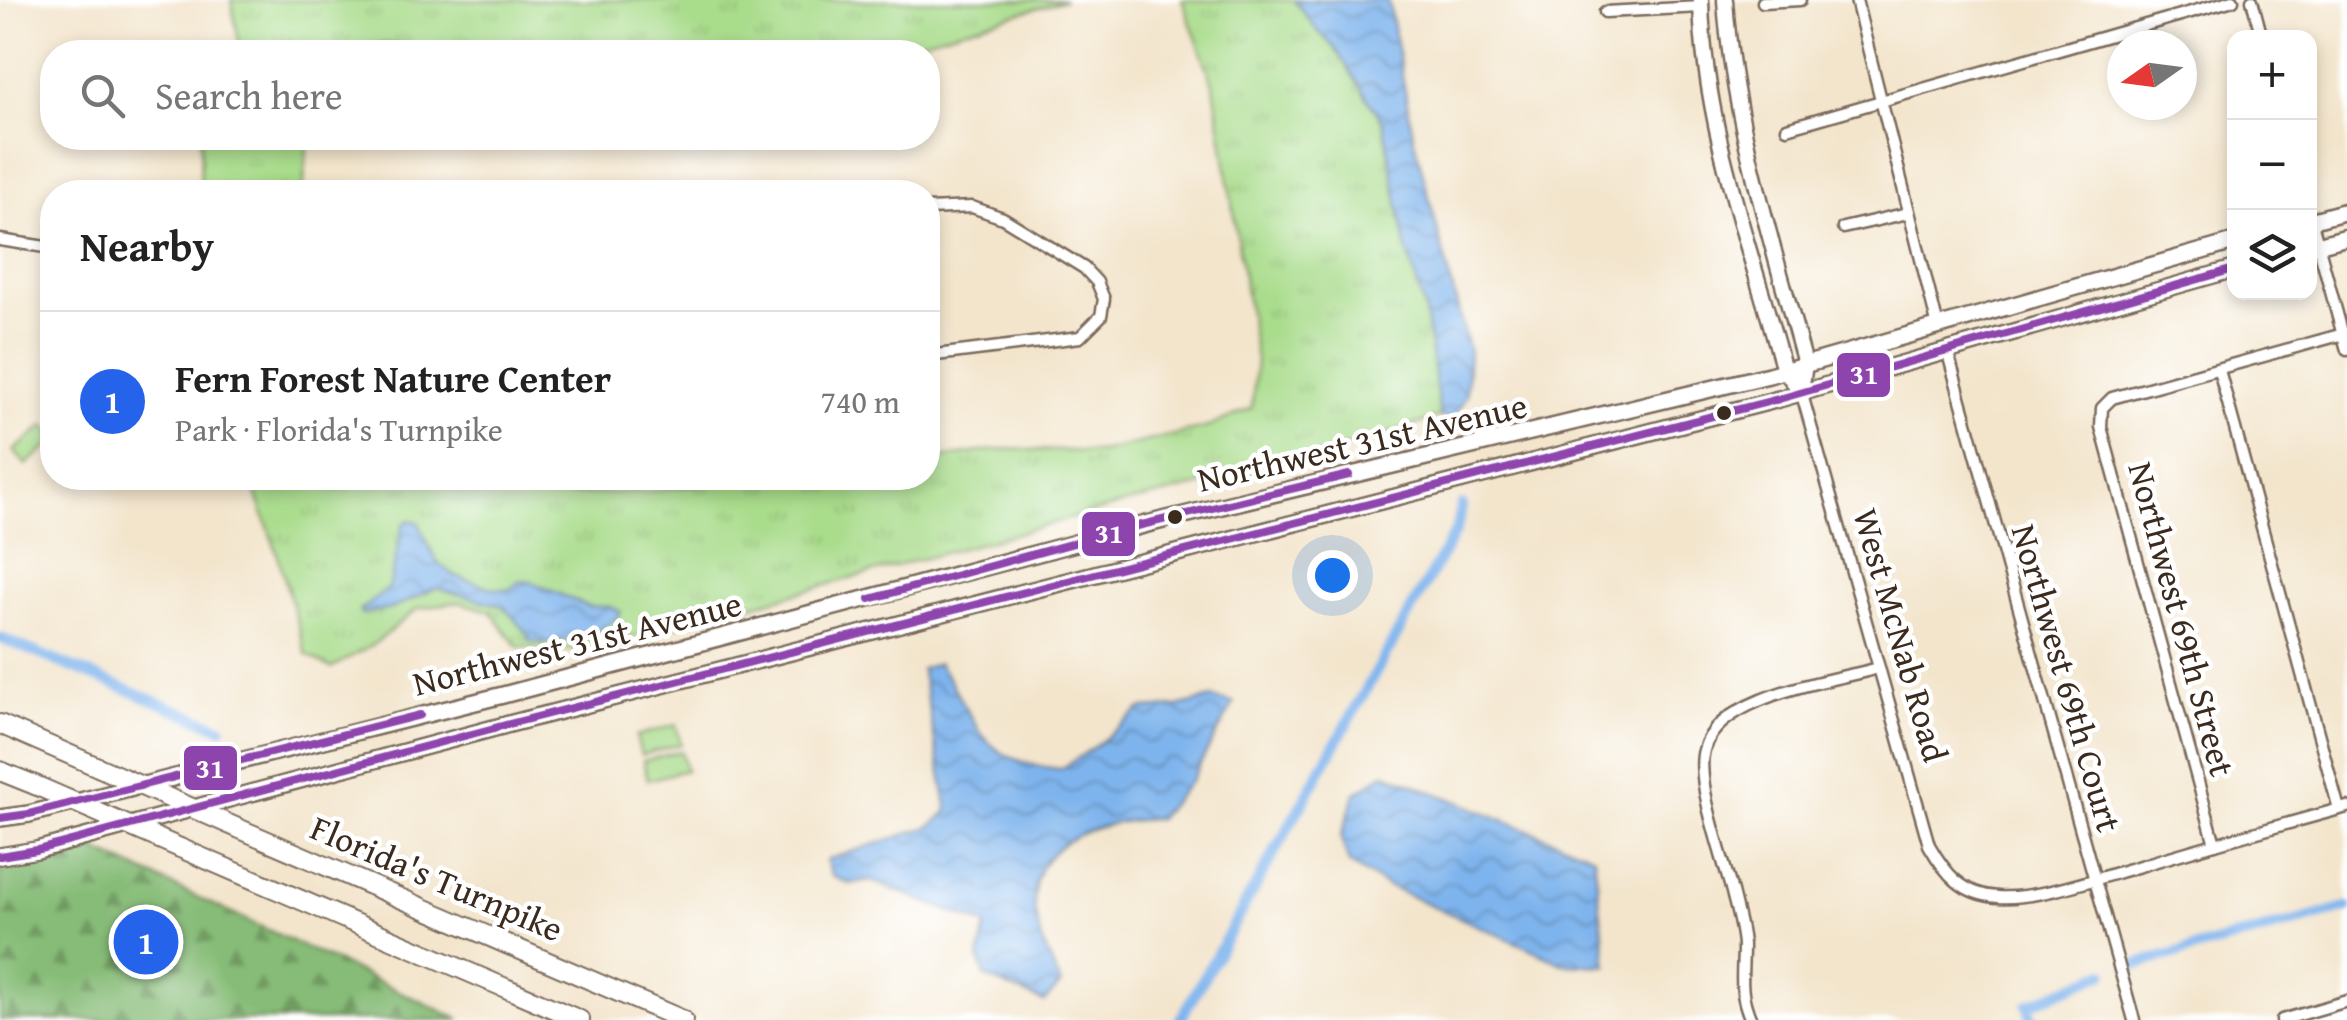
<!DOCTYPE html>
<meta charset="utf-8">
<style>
:root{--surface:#fff;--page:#f2f2f2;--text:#222;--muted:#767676;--line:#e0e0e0;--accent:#2563eb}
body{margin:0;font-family:"Gentium Book Plus",serif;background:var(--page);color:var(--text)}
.controls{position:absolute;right:30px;top:30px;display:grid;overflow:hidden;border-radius:20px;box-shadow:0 5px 15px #0003}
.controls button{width:90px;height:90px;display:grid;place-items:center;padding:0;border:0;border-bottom:2px solid var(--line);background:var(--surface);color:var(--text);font:50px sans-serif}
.compass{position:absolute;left:2107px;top:30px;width:90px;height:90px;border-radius:50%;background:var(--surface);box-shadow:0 5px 15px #0003;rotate:256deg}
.you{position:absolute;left:1332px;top:575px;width:35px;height:35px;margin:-25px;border:8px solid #fff;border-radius:50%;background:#1a73e8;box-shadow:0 0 0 15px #1a73e833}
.badge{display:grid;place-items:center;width:65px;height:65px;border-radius:50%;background:var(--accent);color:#fff;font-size:32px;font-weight:700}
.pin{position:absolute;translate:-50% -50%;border:5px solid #fff;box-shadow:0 2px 10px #0006}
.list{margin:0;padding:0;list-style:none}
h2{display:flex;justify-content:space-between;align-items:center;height:130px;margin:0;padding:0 40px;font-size:42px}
h2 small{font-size:32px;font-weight:400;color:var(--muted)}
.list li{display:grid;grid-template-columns:65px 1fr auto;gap:30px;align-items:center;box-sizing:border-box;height:180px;padding:0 40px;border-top:2px solid var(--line)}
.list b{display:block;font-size:38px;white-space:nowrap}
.list p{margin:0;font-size:32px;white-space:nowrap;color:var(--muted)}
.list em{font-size:32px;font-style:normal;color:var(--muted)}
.icon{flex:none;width:55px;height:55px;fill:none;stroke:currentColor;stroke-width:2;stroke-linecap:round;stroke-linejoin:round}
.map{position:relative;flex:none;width:2347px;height:1020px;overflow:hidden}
.search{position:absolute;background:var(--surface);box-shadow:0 5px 15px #0003;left:40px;top:40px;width:900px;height:110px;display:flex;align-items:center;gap:25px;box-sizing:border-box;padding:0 35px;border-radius:40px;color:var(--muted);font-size:38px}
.panel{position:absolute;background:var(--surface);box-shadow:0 5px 15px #0003;left:40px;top:180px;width:900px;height:310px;border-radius:40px}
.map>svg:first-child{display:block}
</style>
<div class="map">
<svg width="2347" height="1020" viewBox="0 0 2347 1020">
<defs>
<pattern id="grass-tufts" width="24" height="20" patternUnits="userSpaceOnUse" patternTransform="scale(2.5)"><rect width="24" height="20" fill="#a9dc8b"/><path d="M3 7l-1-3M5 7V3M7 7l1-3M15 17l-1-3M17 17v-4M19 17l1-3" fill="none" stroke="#92bd78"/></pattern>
<pattern id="forest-firs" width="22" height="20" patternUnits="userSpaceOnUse" patternTransform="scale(2.5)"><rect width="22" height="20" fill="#86bc77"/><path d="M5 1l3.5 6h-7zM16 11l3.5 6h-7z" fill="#6f9961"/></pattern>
<pattern id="water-waves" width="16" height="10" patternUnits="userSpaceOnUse" patternTransform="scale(2.5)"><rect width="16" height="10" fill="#7eb4ed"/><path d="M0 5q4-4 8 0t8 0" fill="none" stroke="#6893bf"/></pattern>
</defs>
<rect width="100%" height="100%" fill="#fff"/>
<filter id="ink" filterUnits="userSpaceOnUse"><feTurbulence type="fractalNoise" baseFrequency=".01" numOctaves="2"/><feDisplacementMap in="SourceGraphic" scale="20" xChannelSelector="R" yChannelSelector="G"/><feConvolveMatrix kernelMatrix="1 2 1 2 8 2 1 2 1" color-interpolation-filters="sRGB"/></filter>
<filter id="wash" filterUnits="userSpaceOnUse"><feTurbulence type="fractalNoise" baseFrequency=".0048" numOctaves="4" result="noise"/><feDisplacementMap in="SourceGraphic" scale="40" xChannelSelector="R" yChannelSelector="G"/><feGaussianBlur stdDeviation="2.25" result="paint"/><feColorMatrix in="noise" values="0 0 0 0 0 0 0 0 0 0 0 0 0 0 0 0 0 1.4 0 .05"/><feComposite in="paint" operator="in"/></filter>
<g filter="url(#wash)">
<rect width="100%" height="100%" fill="#f3e5cc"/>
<g fill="url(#grass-tufts)" stroke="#728354" stroke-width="2.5">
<path d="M231,0h834l-182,52h-445l-51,-9 -30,5 -3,4h-113z"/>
<path d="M1182,0h112l22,29 19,19 48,74 23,124 19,65 15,106 -138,44 -171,41 -547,149 -66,-4 -28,-36 -32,-9 -41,7 -43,35 -43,24 -25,-14 -27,-95 -28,-81h258l8,9 27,9 106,-5 91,-13h187v-18l71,-11 101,3 108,-25 44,-19 4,-48 -42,-274z"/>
<path d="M201,138h107l-5,54h-103z"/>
</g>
<path fill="url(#forest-firs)" stroke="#60734a" stroke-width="2.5" d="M94,849l367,171h-461v-148z"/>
<g fill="#a9dc8b" stroke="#728354" stroke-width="2.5">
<path d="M45,425l7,9v9l-26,22 -12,-14z"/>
<path d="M676,725l5,19 -40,11 -5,-19z"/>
<path d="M681,751l5,19 -38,10 -5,-19z"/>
</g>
<g fill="url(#water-waves)" stroke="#5c6f86" stroke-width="2.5">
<path d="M1294,0h94l26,139 55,213 -3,44 -13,23 -13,-2 -15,-106 -19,-65 -23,-124 -48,-74 -19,-19z"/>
<path d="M409,520l9,2 19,40 16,13 42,14h15l10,-8 12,1 55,24 24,1 10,5c-9,19 -74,40 -93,27v-4l-25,-29 -67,-18 -45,21 -30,5 -1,-4 29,-22 14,-63z"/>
<path d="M938,663c44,62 36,97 123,106l36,-24 44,-36 36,-2 35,-9 22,5 -43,77 -33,39c-49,1 -126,17 -124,82 1,28 15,58 27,83l-17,18 -59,-25 -6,-18 7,-34 -117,-45 -19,4 -18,-8 -6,-16 105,-34 17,-15 -27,-142z"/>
<path d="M1385,773l209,83 13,110 -42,-2 -176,-77 -40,-23 -8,-27 14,-43z"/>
</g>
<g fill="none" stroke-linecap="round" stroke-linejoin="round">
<g stroke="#7eb4ed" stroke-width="11">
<path d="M0,638l221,90"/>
<path d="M2130,966l217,-58"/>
<path d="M1180,1020l276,-490 6,-25"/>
<path d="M2032,1020l-4,-15 76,-32"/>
</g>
</g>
</g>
<g filter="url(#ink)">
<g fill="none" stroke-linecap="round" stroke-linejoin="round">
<defs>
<g id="minor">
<path d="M1856,0l82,327"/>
<path d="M2252,0l10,38"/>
<path d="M1763,2l37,-2"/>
<path d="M1605,12l96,-5"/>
<path d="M1787,128l446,-128"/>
<path d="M928,209l44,-2 31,11 81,50 13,14 7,17 -3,17 -21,21 -152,19"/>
<path d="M2310,215l37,135"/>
<path d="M1843,228l65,-15"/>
<path d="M0,240l52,8"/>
<path d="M1947,350l187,670"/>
<path d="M2219,370l120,439"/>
<path d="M1801,391l128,454c16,28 33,50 69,52 39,3 103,-20 142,-31 69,-21 138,-40 207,-59"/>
<path d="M2215,844l-114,-417 1,-19 10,-10 235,-65"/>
<path d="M1751,1020c-13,-29 -8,-45 -8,-75 -1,-17 -7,-36 -11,-53 -9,-34 -37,-111 -28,-142 14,-55 128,-69 175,-82"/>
<path d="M2282,1020l65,-19"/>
</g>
<g id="secondary">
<path d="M1701,0c2,125 50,250 83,370l17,21"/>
<path d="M1725,0c8,124 48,244 80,364l-4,27"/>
</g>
<g id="primary">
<path d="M2310,221l37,-10"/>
<path d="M2310,247l37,-10"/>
<path d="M0,818l29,-4 474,-119 648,-172 618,-148 465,-133"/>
<path d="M0,856l37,-6 476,-127 1266,-324 455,-130"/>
</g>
<g id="motorway">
<path d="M0,724l98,43"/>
<path d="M0,771l35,14"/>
<path d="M240,829l443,191"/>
<path d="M180,848l400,172"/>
</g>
</defs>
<use href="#minor" stroke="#7b6b5b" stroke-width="15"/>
<use href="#secondary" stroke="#7b6b5b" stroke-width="19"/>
<use href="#primary" stroke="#7b6b5b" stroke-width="20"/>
<use href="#motorway" stroke="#7b6b5b" stroke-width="22"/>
<use href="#minor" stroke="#fff" stroke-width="10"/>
<use href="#secondary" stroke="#fff" stroke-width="14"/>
<use href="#primary" stroke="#fff" stroke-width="15"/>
<use href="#motorway" stroke="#fff" stroke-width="18"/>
<defs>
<g id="motorway-bridge">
<path d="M98,767l142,62"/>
<path d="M35,785l145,63"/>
</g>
</defs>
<use href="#motorway-bridge" stroke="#7b6b5b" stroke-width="22" stroke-linecap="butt"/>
<use href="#motorway-bridge" stroke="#fff" stroke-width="18"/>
<defs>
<g id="bus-1">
<path d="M870,599l255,-70 224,-54"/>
<path d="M0,818l29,-4 391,-99"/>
<path d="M0,856l37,-6 476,-127 1266,-324 455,-130"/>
</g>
</defs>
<use href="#bus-1" stroke="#fff" stroke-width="15"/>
<use href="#bus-1" stroke="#8e44ad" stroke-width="8"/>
</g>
</g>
<g fill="#3b2a1e" stroke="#fff" stroke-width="4">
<circle cx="1724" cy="413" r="9"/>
<circle cx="1175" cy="517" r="9"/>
</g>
<g text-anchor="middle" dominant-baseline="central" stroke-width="9" stroke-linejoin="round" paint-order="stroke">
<g font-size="35" fill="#3b2a1e" stroke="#fff">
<text transform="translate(1362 442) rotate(-13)">Northwest 31st Avenue</text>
<text transform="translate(2182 619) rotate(75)">Northwest 69th Street</text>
<text transform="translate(1901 635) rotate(74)">West McNab Road</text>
<text transform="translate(577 643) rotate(-14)">Northwest 31st Avenue</text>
<text transform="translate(2067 678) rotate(74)">Northwest 69th Court</text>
<text transform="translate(437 878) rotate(23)">Florida's Turnpike</text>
</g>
</g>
<g stroke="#fff" stroke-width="4">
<rect x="1835" y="351" width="57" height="48" rx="10" fill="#8e44ad"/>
<rect x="1080" y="510" width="57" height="48" rx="10" fill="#8e44ad"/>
<rect x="182" y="744" width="57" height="48" rx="10" fill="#8e44ad"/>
</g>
<g font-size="28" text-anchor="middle" font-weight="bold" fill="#fff">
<text x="1864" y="384">31</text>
<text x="1109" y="543">31</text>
<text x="210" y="778">31</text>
</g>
</svg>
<div class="controls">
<button>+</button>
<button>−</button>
<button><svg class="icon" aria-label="layers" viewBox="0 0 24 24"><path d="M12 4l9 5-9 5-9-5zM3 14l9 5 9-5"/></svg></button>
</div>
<svg class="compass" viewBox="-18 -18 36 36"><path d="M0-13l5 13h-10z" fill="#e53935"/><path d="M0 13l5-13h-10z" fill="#767676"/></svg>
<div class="you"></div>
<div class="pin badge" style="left:146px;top:942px">1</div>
<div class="search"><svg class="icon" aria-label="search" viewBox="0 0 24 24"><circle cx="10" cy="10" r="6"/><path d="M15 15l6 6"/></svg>Search here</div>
<section class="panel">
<h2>Nearby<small></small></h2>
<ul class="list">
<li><span class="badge">1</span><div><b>Fern Forest Nature Center</b><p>Park · Florida's Turnpike</p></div><em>740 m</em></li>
</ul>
</section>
</div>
